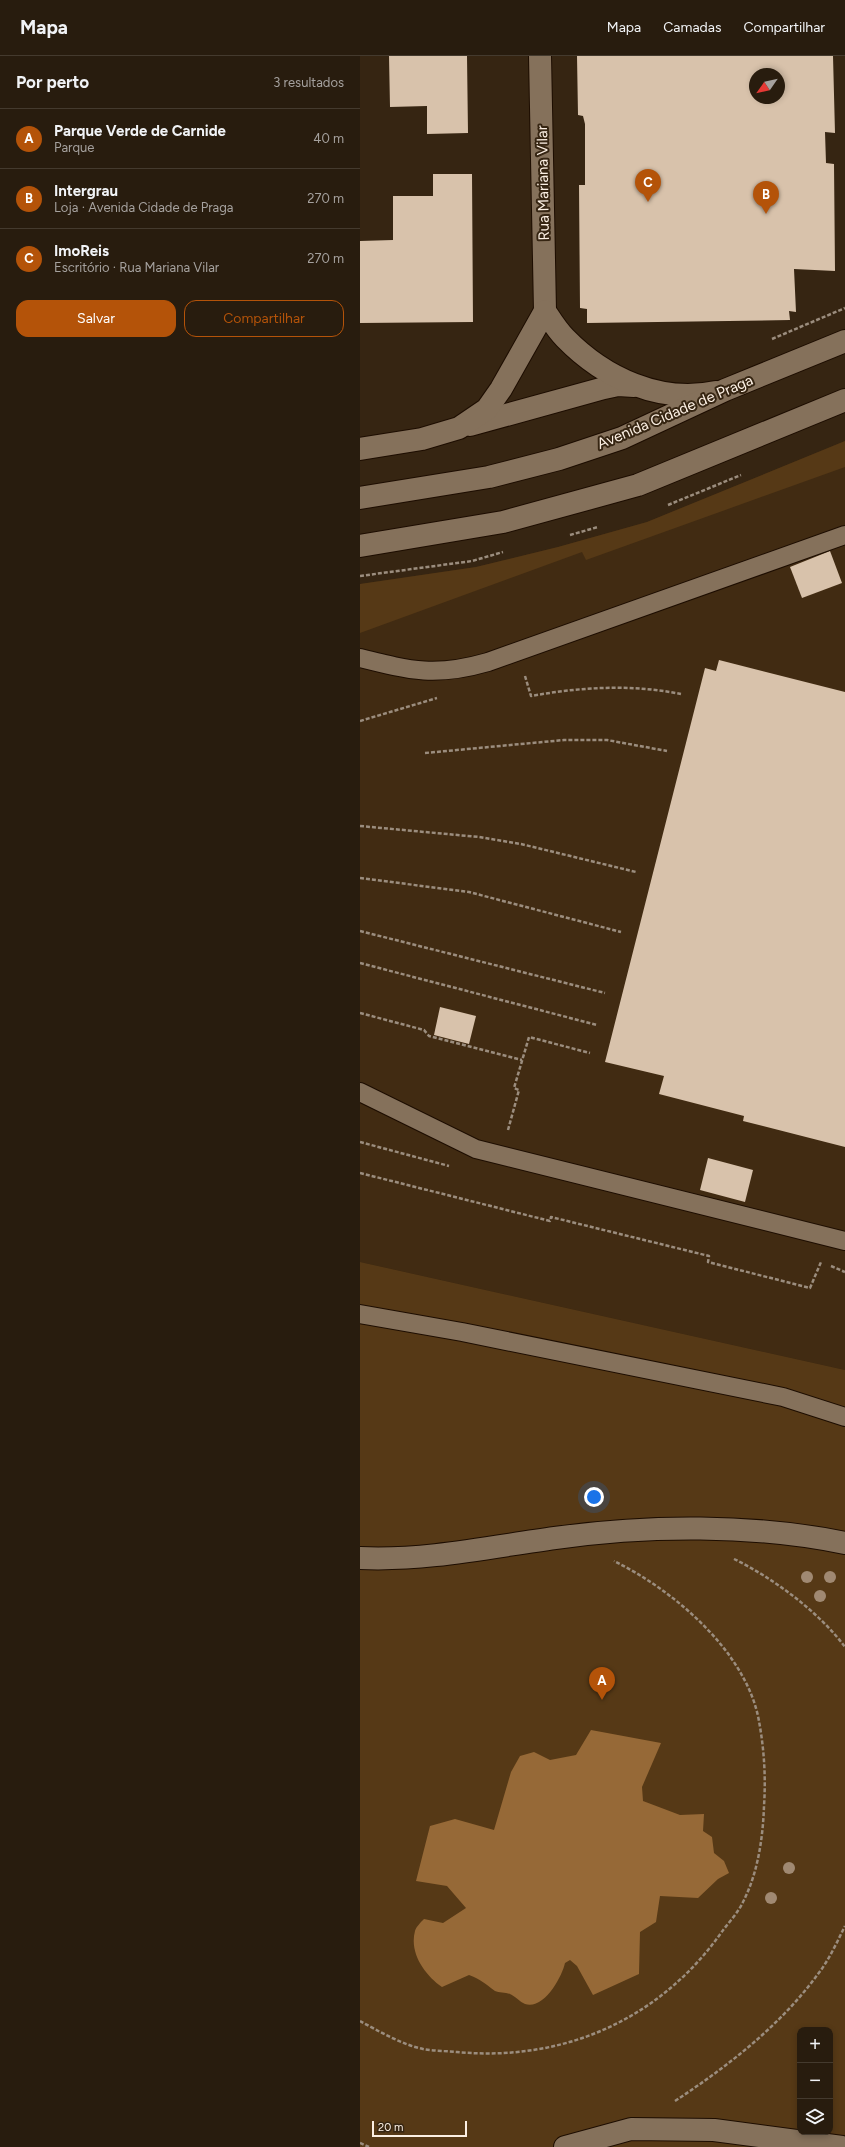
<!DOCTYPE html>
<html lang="pt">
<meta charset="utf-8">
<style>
:root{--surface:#281c0e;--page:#34291c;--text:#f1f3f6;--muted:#a5a19e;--line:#443a2e;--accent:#b45309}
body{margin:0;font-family:Figtree,sans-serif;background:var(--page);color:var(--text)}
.controls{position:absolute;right:12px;bottom:12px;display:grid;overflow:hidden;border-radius:8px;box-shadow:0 2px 6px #0003}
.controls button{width:36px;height:36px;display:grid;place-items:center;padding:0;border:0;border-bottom:1px solid var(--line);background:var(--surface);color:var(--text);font:20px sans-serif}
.compass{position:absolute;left:389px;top:12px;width:36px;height:36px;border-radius:50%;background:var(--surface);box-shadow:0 2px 6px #0003;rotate:236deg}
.scale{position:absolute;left:12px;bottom:10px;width:95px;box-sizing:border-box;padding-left:4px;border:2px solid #fbefe3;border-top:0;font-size:11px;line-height:14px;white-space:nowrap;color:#fbefe3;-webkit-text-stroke:3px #362512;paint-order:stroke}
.you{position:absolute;left:234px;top:1441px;width:14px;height:14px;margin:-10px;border:3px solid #fff;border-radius:50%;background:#1a73e8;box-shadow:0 0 0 6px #1a73e833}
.badge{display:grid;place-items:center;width:26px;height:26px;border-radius:50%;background:var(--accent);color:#fff;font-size:13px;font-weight:700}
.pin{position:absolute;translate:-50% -33px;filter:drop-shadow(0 1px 2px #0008)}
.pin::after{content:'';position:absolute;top:21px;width:14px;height:12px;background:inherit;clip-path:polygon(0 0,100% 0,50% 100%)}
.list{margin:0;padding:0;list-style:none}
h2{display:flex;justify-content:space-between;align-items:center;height:52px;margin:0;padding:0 16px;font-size:17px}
h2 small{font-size:13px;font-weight:400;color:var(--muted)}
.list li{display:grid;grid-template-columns:26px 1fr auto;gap:12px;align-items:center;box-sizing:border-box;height:60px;padding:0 16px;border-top:1px solid var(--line)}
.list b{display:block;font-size:15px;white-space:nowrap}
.list p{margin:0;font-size:13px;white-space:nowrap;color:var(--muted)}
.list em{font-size:13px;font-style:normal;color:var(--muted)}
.actions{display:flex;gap:8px;padding:12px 16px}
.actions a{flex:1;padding:9px 0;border:1px solid var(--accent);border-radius:12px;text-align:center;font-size:14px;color:var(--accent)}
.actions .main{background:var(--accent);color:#fff}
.icon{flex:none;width:22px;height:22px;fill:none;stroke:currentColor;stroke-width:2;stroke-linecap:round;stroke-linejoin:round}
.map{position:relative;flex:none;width:485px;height:2091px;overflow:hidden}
header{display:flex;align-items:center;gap:24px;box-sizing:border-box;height:56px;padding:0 20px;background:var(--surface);border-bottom:1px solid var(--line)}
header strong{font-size:19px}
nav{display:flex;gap:22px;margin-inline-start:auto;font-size:14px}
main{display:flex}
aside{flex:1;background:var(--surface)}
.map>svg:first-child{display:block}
</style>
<header>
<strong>Mapa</strong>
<nav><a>Mapa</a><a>Camadas</a><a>Compartilhar</a></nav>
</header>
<main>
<aside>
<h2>Por perto<small>3 resultados</small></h2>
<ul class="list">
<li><span class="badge">A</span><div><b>Parque Verde de Carnide</b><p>Parque</p></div><em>40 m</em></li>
<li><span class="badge">B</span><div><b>Intergrau</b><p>Loja · Avenida Cidade de Praga</p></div><em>270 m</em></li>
<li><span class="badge">C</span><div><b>ImoReis</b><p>Escritório · Rua Mariana Vilar</p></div><em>270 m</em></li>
</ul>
<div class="actions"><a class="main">Salvar</a><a>Compartilhar</a></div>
</aside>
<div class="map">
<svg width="485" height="2091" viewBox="0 0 485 2091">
<rect width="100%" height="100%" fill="#362512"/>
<path fill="#412b12" d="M485,385v929l-485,-108v-678l116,-17 82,-20 89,-25z"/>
<g fill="#563916" fill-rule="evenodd">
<path d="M485,385v26l-259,93 -4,-8 -222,81v-49l116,-17 82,-20 89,-25z"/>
<path d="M0,1206l485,108v777h-485zM440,1974h30v102h-30z"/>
</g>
<path fill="#966937" d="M231,1674l70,13 -19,44 1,14 37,14 24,-1 -1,17 9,6 2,16 10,8 5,12 -11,6 -20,19 -38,-2 -4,26 -16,10 -1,42 -46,21 -16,-29 -7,-6 -5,3c-3,14 -21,47 -40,41 -5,-2 -10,-8 -15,-10 -5,-2 -11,-1 -15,-3 -11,-8 -13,-11 -26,-16l-27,12c-17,-12 -33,-34 -27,-56 1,-4 6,-9 9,-12l19,4 23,-15 -19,-22 -31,-5 14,-55 25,-7 39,11 17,-58 9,-16 14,-4 16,8 26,-5z"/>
<g fill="#d8c2ab" fill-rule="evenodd">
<path d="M29,0h78l1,77 -41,1v-28l-37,1z"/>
<path d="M217,0h256l2,77 -10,-1 1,31 8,1 1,107 -41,-2 2,43 -7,-1 1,9 -203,3v-14l-7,-1 -1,-123h6v-61l-2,-8 -5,-1zM395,18h24v24h-24z"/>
<path d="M73,118h39l1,148 -113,1v-82l33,-1v-44h40z"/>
<path d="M470,495l12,32 -40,15 -12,-31z"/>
<path d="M359,604l126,32v455l-102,-26 1,-5 -85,-22 5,-18 -59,-14 100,-394 11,3z"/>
<path d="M80,951l36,9 -7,28 -35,-9z"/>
<path d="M348,1102l45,12 -8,32 -45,-12z"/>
</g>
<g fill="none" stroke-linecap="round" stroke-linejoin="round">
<defs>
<g id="lane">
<path d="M0,602c52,13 76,19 128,4l357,-127"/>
<path d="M0,1036l116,57 369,92"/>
<path d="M0,1258l102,18 321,65 62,20"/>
</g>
<g id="street">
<path d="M180,0l5,255"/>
<path d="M110,369l134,-37 14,-3 16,1"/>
<path d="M0,393l62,-10 37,-11 28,-19 14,-20 44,-78c6,9 12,19 20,27 39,40 95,66 151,54"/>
<path d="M0,1502c66,3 130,-11 195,-20 92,-13 199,-14 290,5"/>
<path d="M205,2091l66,-18 83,1 128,17"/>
</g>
<g id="secondary">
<path d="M0,442l129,-21 70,-18 63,-21 103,-48 120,-49"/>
<path d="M0,490l143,-24 135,-37 207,-85"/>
</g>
</defs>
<use href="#lane" stroke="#1d0d00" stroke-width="20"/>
<use href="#street" stroke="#1d0d00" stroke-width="24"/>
<use href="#secondary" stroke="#1d0d00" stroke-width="24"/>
<g stroke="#9b8d7e" stroke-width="2.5" stroke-dasharray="4 2" stroke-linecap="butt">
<path d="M412,283l73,-31"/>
<path d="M308,449l73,-30"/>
<path d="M210,479l28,-8"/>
<path d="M0,520l112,-15 31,-9"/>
<path d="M165,620l6,20c50,-9 100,-12 150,-2"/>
<path d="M0,665l77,-23"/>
<path d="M65,697l139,-13h43l60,11"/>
<path d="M0,770l119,11 42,7 115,28"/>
<path d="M0,822l109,14 152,40"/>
<path d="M0,875l245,62"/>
<path d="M0,907l237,62"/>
<path d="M0,957l64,17 5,6 93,24"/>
<path d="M148,1074l11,-40 -5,-2 15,-51 61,16"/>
<path d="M0,1086l89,24"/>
<path d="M0,1117l190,48 1,-4 158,39 -1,6 102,26 11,-26"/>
<path d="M471,1210l14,6"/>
<path d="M374,1503c39,19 85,53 111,88"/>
<path d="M0,1965c18,10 43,24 63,28 10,2 23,2 34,3 106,10 202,-32 264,-119 7,-10 17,-20 22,-31 15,-29 20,-65 21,-96 2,-30 0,-60 -6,-90 -15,-67 -85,-126 -144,-155"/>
<path d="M315,2045c53,-35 105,-75 143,-127 11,-14 19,-32 27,-48"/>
<path d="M0,2087l9,4"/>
</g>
<use href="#lane" stroke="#85715b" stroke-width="18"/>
<use href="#street" stroke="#85715b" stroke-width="22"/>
<use href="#secondary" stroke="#85715b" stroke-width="22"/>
</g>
<g fill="#a08972">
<circle cx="447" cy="1521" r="6"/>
<circle cx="470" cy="1521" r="6"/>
<circle cx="460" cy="1540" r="6"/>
<circle cx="429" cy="1812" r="6"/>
<circle cx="411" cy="1842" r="6"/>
</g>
<g text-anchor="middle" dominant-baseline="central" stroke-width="4" stroke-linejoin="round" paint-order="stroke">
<g font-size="15" fill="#fbefe3" stroke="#362512">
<text transform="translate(183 127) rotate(-91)">Rua Mariana Vilar</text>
<text transform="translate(315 356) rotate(-23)">Avenida Cidade de Praga</text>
</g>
</g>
</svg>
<div class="controls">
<button>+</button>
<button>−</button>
<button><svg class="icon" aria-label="layers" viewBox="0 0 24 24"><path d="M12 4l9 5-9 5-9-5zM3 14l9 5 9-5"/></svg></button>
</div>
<svg class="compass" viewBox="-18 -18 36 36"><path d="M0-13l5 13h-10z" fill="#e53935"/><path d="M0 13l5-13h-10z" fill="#a5a19e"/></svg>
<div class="scale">20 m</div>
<div class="you"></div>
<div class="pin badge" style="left:242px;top:1644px">A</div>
<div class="pin badge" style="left:406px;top:158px">B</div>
<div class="pin badge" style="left:288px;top:146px">C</div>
</div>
</main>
